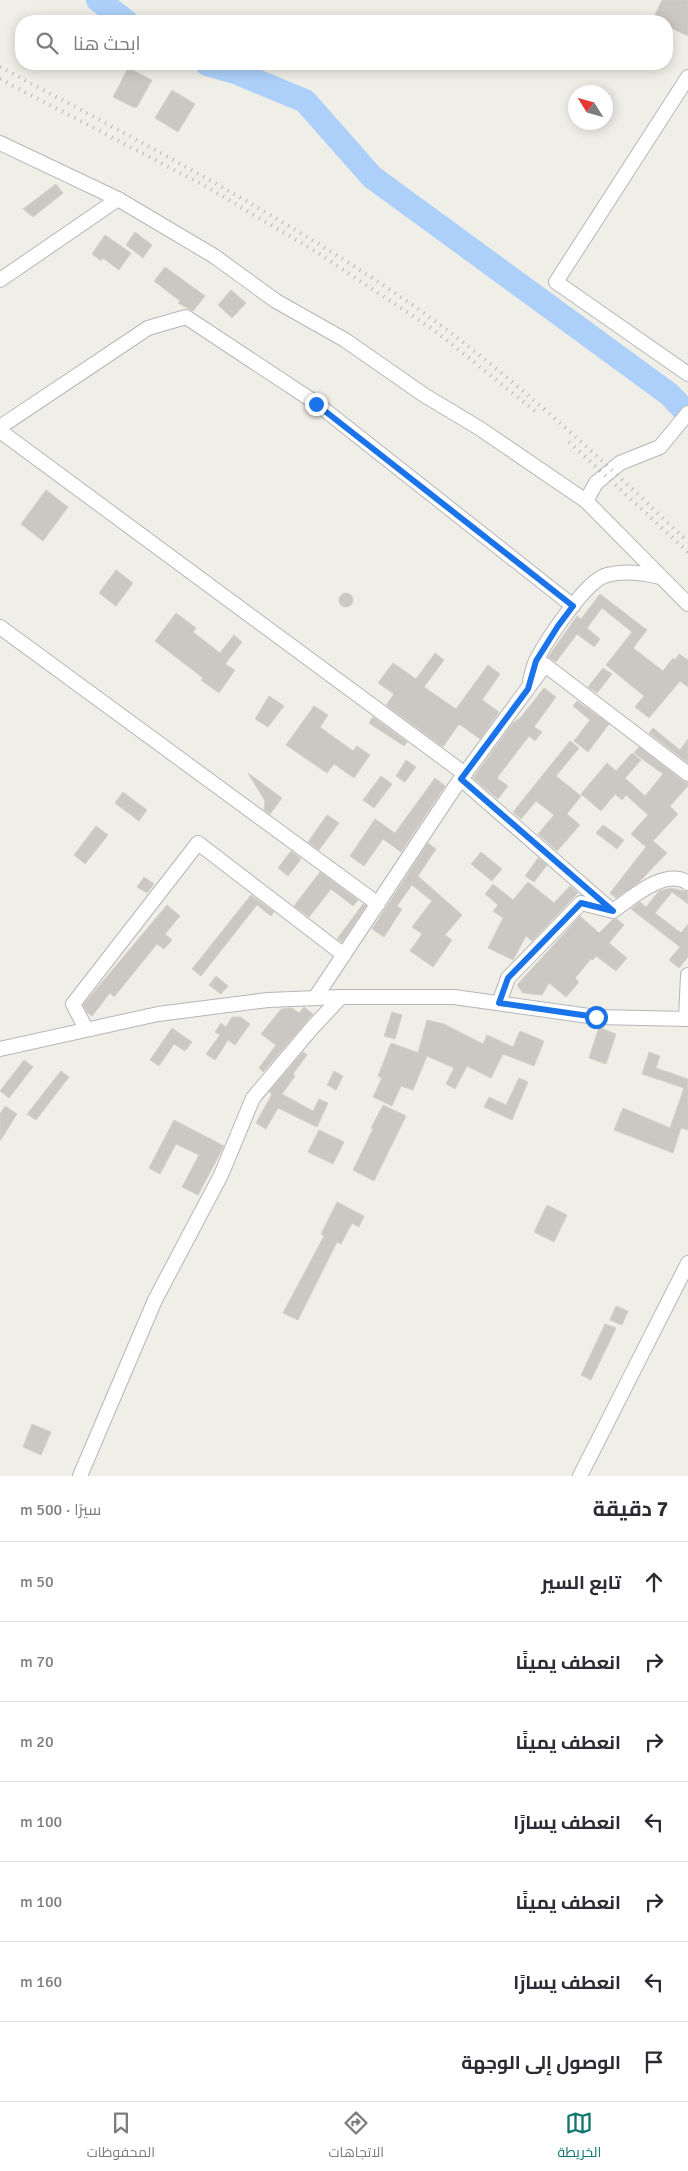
<!DOCTYPE html>
<html lang="ar">
<meta charset="utf-8">
<style>
:root{--surface:#fff;--page:#f2f2f3;--text:#2b2b33;--muted:#7c7c81;--line:#e1e1e2;--accent:#0f766e}
body{margin:0;font-family:Signika,Cairo,sans-serif;background:var(--page);color:var(--text);direction:rtl}
.compass{position:absolute;left:568px;top:85px;width:45px;height:45px;border-radius:50%;background:var(--surface);box-shadow:0 2px 12px #0003;rotate:307deg}
.stop{position:absolute;width:15px;height:15px;margin:-11px;border:4px solid #1a73e8;border-radius:50%;background:#fff}
.stop.end{background:#1a73e8;border-color:#fff;box-shadow:0 1px 5px #0008}
.list{margin:0;padding:0;list-style:none}
h2{display:flex;justify-content:space-between;align-items:center;height:65px;margin:0;padding:0 20px;font-size:21px}
h2 small{font-size:16px;font-weight:400;color:var(--muted)}
.list li{display:grid;grid-template-columns:32px 1fr auto;gap:15px;align-items:center;box-sizing:border-box;height:80px;padding:0 20px;border-top:1px solid var(--line)}
.list b{display:block;font-size:19px;white-space:nowrap}
.list em{font-size:16px;font-style:normal;color:var(--muted)}
.icon{flex:none;width:28px;height:28px;fill:none;stroke:currentColor;stroke-width:2;stroke-linecap:round;stroke-linejoin:round}
.map{position:relative;flex:none;width:688px;height:1476px;overflow:hidden;direction:ltr}
.search{position:absolute;background:var(--surface);box-shadow:0 2px 12px #0003;left:15px;right:15px;top:15px;height:55px;display:flex;align-items:center;gap:12px;box-sizing:border-box;padding:0 18px;border-radius:20px;color:var(--muted);font-size:19px}
.sheet{height:625px;background:var(--surface)}
nav{display:flex;justify-content:space-around;align-items:center;box-sizing:border-box;height:70px;border-top:1px solid var(--line);background:var(--surface);font-size:14px;color:var(--muted)}
nav a{display:grid;justify-items:center;gap:2px}
nav .on{color:var(--accent)}
.map>svg:first-child{display:block}
</style>
<div class="map">
<svg width="688" height="1476" viewBox="0 0 688 1476">
<rect width="100%" height="100%" fill="#efeee7"/>
<g fill="none" stroke-linecap="round" stroke-linejoin="round">
<g stroke="#acd0fa" stroke-width="24">
<path d="M98,0l28,21"/>
<path d="M207,64l28,8 70,29 67,76 297,217 19,20"/>
</g>
</g>
<g fill="#cbc8c4" stroke="#d4d1c5">
<path d="M662,0h26v36l-21,-10v-5h-15z"/>
<path d="M128,68l24,12 -15,27h-4l-20,-10z"/>
<path d="M172,90l23,14 -17,28 -23,-14z"/>
<path d="M56,184l7,9 -30,24 -10,-8z"/>
<path d="M135,232l17,13 -9,13 -17,-13z"/>
<path d="M105,235l26,18 -12,17 -16,-12 -2,3 -9,-7z"/>
<path d="M165,267l40,29 -12,15 -15,-8 2,-2 -26,-20z"/>
<path d="M231,290l15,13 -14,15 -14,-13z"/>
<path d="M46,490l22,17 -25,34 -22,-17z"/>
<path d="M116,570l17,13 -17,23 -17,-13z"/>
<circle cx="346" cy="600" r="7"/>
<path d="M600,594l47,36 -14,18 30,23 10,-13 2,2 4,-6 9,6v27l-8,-6 -31,37 -14,-11 9,-11 -38,-31 26,-33 -30,-24 -15,20 13,11 -6,8 -17,-13 -21,28 -8,-5 29,-41 4,3z"/>
<path d="M176,613l20,15 -3,4 27,21 14,-18 8,7 -17,22 10,6 -16,23 -18,-13 2,-2 -48,-37z"/>
<path d="M435,653l9,7 -20,27 32,22 32,-44 12,9 -18,26 17,12 -19,27 -21,-15 -16,23 -57,-42 8,-11 -16,-11 15,-20 23,16z"/>
<path d="M603,668l9,6 -15,19 -9,-6z"/>
<path d="M544,688l12,9 -22,30 8,5 -7,9 -6,-5 -32,42 11,8 -10,13 -25,-21 40,-55 8,-6z"/>
<path d="M269,696l15,10 -16,21 -13,-8z"/>
<path d="M577,701l32,23 -21,28 -14,-11 16,-21 -17,-14z"/>
<path d="M314,706l14,9 -8,12 33,24 4,-5 13,9 -16,23 -20,-14 -7,9 -41,-28z"/>
<path d="M373,717l34,25 -3,4 -35,-23z"/>
<path d="M653,728l27,22 8,-11v24l-39,-30z"/>
<path d="M570,741l9,7 -23,28 25,20 -14,18 13,11 -23,26 -19,-17 16,-19 -18,-14 -15,18 -8,-7z"/>
<path d="M639,747l44,34 5,2v3l-18,20 8,8 -25,27 14,12 -28,29 -23,16 -6,-5 36,-46 -15,-13 17,-19 -22,-20 -4,5 -7,-6 -14,17 -20,-17 26,-31 9,8 16,-18 9,7 -16,18 20,18 18,-22 -29,-21z"/>
<path d="M406,760l10,7 -11,15 -9,-6z"/>
<path d="M248,773l34,25 -12,16 -6,-4 1,-9z"/>
<path d="M381,776l11,8 -18,24 -11,-8z"/>
<path d="M435,778l10,8 -44,66 -18,-13 -19,27 -14,-10 25,-37 20,14z"/>
<path d="M123,792l24,18 -8,11 -24,-18z"/>
<path d="M327,815l12,8 -20,27 -11,-8z"/>
<path d="M603,825l21,15 -7,9 -21,-16z"/>
<path d="M96,826l12,9 -23,29 -11,-9z"/>
<path d="M428,843l8,6 -18,27 44,39 -17,20 7,5 -19,27 -23,-16 12,-17 -10,-7 20,-26 -20,-16 -15,21 5,3 -18,28 -12,-8z"/>
<path d="M291,851l10,8 -13,17 -10,-8z"/>
<path d="M481,852l21,17 -10,12 -21,-17z"/>
<path d="M538,858l9,7 -13,17 -9,-6z"/>
<path d="M320,872l38,28 -5,6 -22,-17 -22,28 -15,-11z"/>
<path d="M144,877l10,7 -7,9 -10,-6z"/>
<path d="M528,882l26,21 16,-17 8,7 -46,48 -6,-5 -13,24 -25,-12 15,-30 -10,-7 5,-6 -13,-11 8,-10 20,16z"/>
<path d="M671,888l17,4v12l-16,-12 -17,21 26,20 7,-9v33l-9,11 -10,-8 11,-13 -49,-38 9,-7 6,5 13,-16z"/>
<path d="M251,895l23,17 -3,4 -14,-11 -56,71 -9,-7z"/>
<path d="M363,904l3,2 -24,36 -5,-3z"/>
<path d="M167,905l13,11 -15,18 7,6 -8,9 -7,-5 -43,53 -4,-4 -18,23 -5,-4 -4,-7z"/>
<path d="M580,916l19,17 13,-13 5,-1 7,6 -15,18 18,15 -11,13 -20,-15 -3,4 -2,-1 -16,19 4,4 -13,15 -17,-14 -7,12 -19,-2 -6,-8z"/>
<path d="M216,976l12,10 -7,8 -12,-9z"/>
<path d="M304,1007l9,7 -50,58 -4,-4 17,-23 -15,-11 20,-25 11,-1 7,5z"/>
<path d="M392,1012l10,3 -7,24 -11,-3z"/>
<path d="M232,1017h9l9,7 -15,21 -7,-5 -13,20 -9,-6 14,-19 -5,-3 6,-9 5,4z"/>
<path d="M427,1020l17,4 39,20 4,-9 26,12 7,-16 24,10 -10,25 -31,-12 -12,24 -24,-12 -12,23 -9,-5 8,-16 -27,-12 -14,34 -12,-4 -9,20 -19,-9 9,-19 -4,-2 13,-33 31,11 -4,-1z"/>
<path d="M599,1027l17,7 -10,30 -17,-6z"/>
<path d="M172,1028l20,14 -7,9 -11,-7 -15,22 -9,-6z"/>
<path d="M303,1052l4,3 -14,19 2,2 -13,18 31,17 6,-12 9,4 -11,24 -39,-19 -12,21 -10,-6 16,-29 -3,-2z"/>
<path d="M649,1052l11,4 -4,12 32,11v51l-7,-2 -8,25 -59,-23 9,-22 47,20 14,-40 -42,-14z"/>
<path d="M24,1060l9,7 -24,31 -9,-7z"/>
<path d="M61,1071l8,6 -33,43 -9,-6z"/>
<path d="M334,1071l9,5 -7,14 -9,-5z"/>
<path d="M519,1078l9,4 -16,38 -28,-13 5,-10 17,8z"/>
<path d="M383,1105l23,11 -32,65 -21,-11 20,-41 -2,-1z"/>
<path d="M5,1106l12,8 -17,27v-27z"/>
<path d="M174,1120l50,26 -26,49 -16,-8 17,-32 -23,-11 -16,30 -11,-6z"/>
<path d="M319,1130l25,12 -11,22 -25,-12z"/>
<path d="M337,1202l27,14 -5,11 -7,-4 -11,21 -4,-2 -39,78 -15,-7 41,-77 -3,-2z"/>
<path d="M547,1205l20,10 -13,27 -20,-10z"/>
<path d="M616,1306l12,5 -6,14 -12,-5z"/>
<path d="M605,1324l11,4 -25,52 -10,-5z"/>
<path d="M32,1424l19,8 -10,23 -18,-8z"/>
</g>
<g fill="none" stroke-linecap="round" stroke-linejoin="round">
<defs>
<g id="minor">
<path d="M688,77l-132,205 132,92"/>
<path d="M0,143l118,56 96,57 62,45 69,39 79,55 55,33 107,73 102,103"/>
<path d="M0,280l118,-81"/>
<path d="M0,427l148,-99 38,-11 130,86 257,203"/>
<path d="M0,431l465,343"/>
<path d="M586,501l10,-18 24,-20 40,-16 28,-34"/>
<path d="M0,627l378,277"/>
<path d="M530,681c2,-7 3,-15 7,-22 10,-19 49,-79 70,-84 18,-5 36,-2 53,2"/>
<path d="M461,779l150,131"/>
<path d="M315,998l140,-211 90,-122 143,109"/>
<path d="M499,1003l9,-25 73,-75 32,8c18,-13 53,-44 75,-28"/>
<path d="M686,1019l2,-44"/>
<path d="M86,1029l-13,-25 125,-161 146,112"/>
<path d="M0,1049l158,-35 110,-14 73,-3h113l142,20 92,2"/>
<path d="M80,1476l75,-176 66,-125 32,-77 58,-69 30,-32"/>
<path d="M580,1476l108,-213"/>
</g>
</defs>
<use href="#minor" stroke="#b4b6ba" stroke-width="16"/>
<use href="#minor" stroke="#fff" stroke-width="14"/>
<g stroke="#b4b5b6" stroke-width="4" stroke-dasharray="1 6" stroke-linecap="butt">
<path d="M0,67c132,70 264,139 389,222 108,72 205,163 299,253"/>
<path d="M0,79l207,108 111,66 116,77 102,82"/>
<path d="M569,442l119,110"/>
</g>
</g>
<g fill="none" stroke-linecap="round" stroke-linejoin="round">
<path stroke="#1a73e8" stroke-width="6" d="M316,404l257,202 -15,20 -22,35 -8,28 -67,90 152,132 -32,-8 -73,75 -9,25 97,14"/>
</g>
</svg>
<svg class="compass" viewBox="-18 -18 36 36"><path d="M0-13l5 13h-10z" fill="#e53935"/><path d="M0 13l5-13h-10z" fill="#7c7c81"/></svg>
<div class="stop" style="left:596px;top:1017px"></div>
<div class="stop end" style="left:316px;top:404px"></div>
<div class="search"><svg class="icon" aria-label="search" viewBox="0 0 24 24"><circle cx="10" cy="10" r="6"/><path d="M15 15l6 6"/></svg>ابحث هنا</div>
</div>
<section class="sheet">
<h2>7 دقيقة<small>سيرًا · 500 m</small></h2>
<ul class="list">
<li><svg class="icon" aria-label="ahead" viewBox="0 0 24 24"><path d="M12 20V5M6 11l6-6 6 6"/></svg><div><b>تابع السير</b></div><em>50 m</em></li>
<li><svg class="icon" aria-label="right" viewBox="0 0 24 24"><path d="M7 20v-9h11M14 6l5 5-5 5"/></svg><div><b>انعطف يمينًا</b></div><em>70 m</em></li>
<li><svg class="icon" aria-label="right" viewBox="0 0 24 24"><path d="M7 20v-9h11M14 6l5 5-5 5"/></svg><div><b>انعطف يمينًا</b></div><em>20 m</em></li>
<li><svg class="icon" aria-label="left" viewBox="0 0 24 24"><path d="M17 20v-9H6M10 6l-5 5 5 5"/></svg><div><b>انعطف يسارًا</b></div><em>100 m</em></li>
<li><svg class="icon" aria-label="right" viewBox="0 0 24 24"><path d="M7 20v-9h11M14 6l5 5-5 5"/></svg><div><b>انعطف يمينًا</b></div><em>100 m</em></li>
<li><svg class="icon" aria-label="left" viewBox="0 0 24 24"><path d="M17 20v-9H6M10 6l-5 5 5 5"/></svg><div><b>انعطف يسارًا</b></div><em>160 m</em></li>
<li><svg class="icon" aria-label="arrive" viewBox="0 0 24 24"><path d="M6 21V4h12l-3 4 3 4H6"/></svg><div><b>الوصول إلى الوجهة</b></div></li>
</ul>
</section>
<nav>
<a class="on"><svg class="icon" aria-label="map" viewBox="0 0 24 24"><path d="M3 6l6-2 6 2 6-2v14l-6 2-6-2-6 2zM9 4v14M15 6v14"/></svg>الخريطة</a>
<a><svg class="icon" aria-label="directions" viewBox="0 0 24 24"><path d="M12 3l9 9-9 9-9-9zM9 14v-3h6M13 9l2 2-2 2"/></svg>الاتجاهات</a>
<a><svg class="icon" aria-label="saved" viewBox="0 0 24 24"><path d="M7 4h10v16l-5-4-5 4z"/></svg>المحفوظات</a>
</nav>
